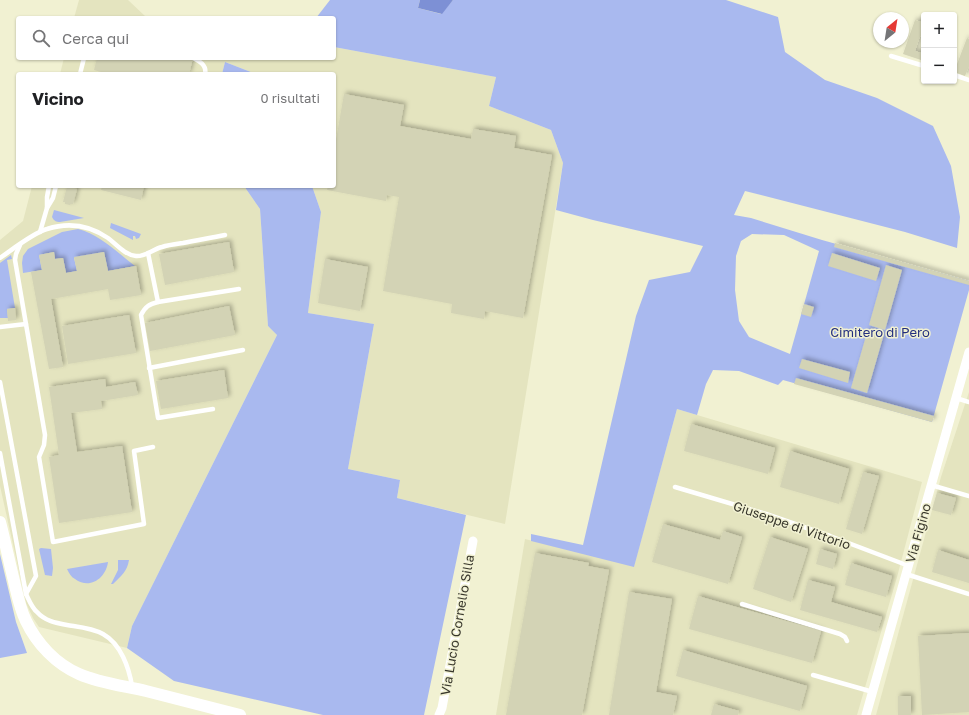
<!DOCTYPE html>
<html lang="it">
<meta charset="utf-8">
<style>
:root{--surface:#fff;--page:#f2f2f2;--text:#202124;--muted:#757577;--line:#e0e0e0}
body{margin:0;font-family:"Golos Text",sans-serif;background:var(--page);color:var(--text)}
.controls{position:absolute;right:12px;top:12px;display:grid;overflow:hidden;border-radius:4px;box-shadow:0 1px 3px #0004}
.controls button{width:36px;height:36px;display:grid;place-items:center;padding:0;border:0;border-bottom:1px solid var(--line);background:var(--surface);color:var(--text);font:20px sans-serif}
.compass{position:absolute;left:873px;top:12px;width:36px;height:36px;border-radius:50%;background:var(--surface);box-shadow:0 1px 3px #0004;rotate:30deg}
.list{margin:0;padding:0;list-style:none}
h2{display:flex;justify-content:space-between;align-items:center;height:52px;margin:0;padding:0 16px;font-size:17px}
h2 small{font-size:13px;font-weight:400;color:var(--muted)}
.icon{flex:none;width:22px;height:22px;fill:none;stroke:currentColor;stroke-width:2;stroke-linecap:round;stroke-linejoin:round}
.map{position:relative;flex:none;width:969px;height:715px;overflow:hidden}
.search{position:absolute;background:var(--surface);box-shadow:0 1px 3px #0004;left:16px;top:16px;width:320px;height:44px;display:flex;align-items:center;gap:10px;box-sizing:border-box;padding:0 14px;border-radius:4px;color:var(--muted);font-size:15px}
.panel{position:absolute;background:var(--surface);box-shadow:0 1px 3px #0004;left:16px;top:72px;width:320px;height:116px;border-radius:4px}
.map>svg:first-child{display:block}
</style>
<div class="map">
<svg width="969" height="715" viewBox="0 0 969 715">
<defs>
<filter id="shadow"><feDropShadow dx="2.5" dy="-2.5" stdDeviation="2" flood-color="#0004"/></filter>
</defs>
<rect width="100%" height="100%" fill="#f1f1d2"/>
<g fill="#e4e4bf">
<path d="M79,0h49l18,17 3,1h-75z"/>
<path d="M334,47l162,30 -7,29 62,24 12,33 -58,361 -108,-26 3,-18 -52,-11 26,-145 -66,-11 13,-101 -9,-26h22v-112h-78l-31,-12 -3,12h-162l4,-16h270z"/>
<path d="M32,186h212l16,23 8,117 9,9 -145,291 -5,22 -88,-21 -6,-9 -7,-15 -26,-117v-246l23,-19z"/>
<path d="M969,392v323h-93l65,-238z"/>
<path d="M677,409l245,73 -25,95 -40,138h-361l29,-176 109,27z"/>
</g>
<g fill="#a9b9ef" fill-rule="evenodd">
<path d="M330,0h90l-2,8 23,6 12,-14h273l52,17 7,35 40,28 52,18 56,28 18,40 9,51 -3,31 -52,-16 -160,-41 -11,24 17,3 71,22 147,41v9l-37,132 -149,-42 -5,5 -39,-14 -26,-1 -7,14 -9,31 -20,-6 -43,158 -103,-26v-7l52,11 53,-229 13,-36 41,-8 13,-26 -110,-26 -37,-10 7,-47 -12,-33 -62,-24 7,-29 -162,-30v-29h-18zM752,234l32,1 35,16 -29,103 -41,-17 -10,-16 -4,-31 1,-34 5,-15z"/>
<path d="M225,62l31,12h-34z"/>
<path d="M244,186h68l9,26 -13,101 66,11 -26,145 52,11 -3,18 69,17 -42,200h-101l-149,-34 -47,-33 5,-22 145,-291 -9,-9 -8,-117z"/>
<path d="M54,210l30,8 -24,4c-4,0 -6,-1 -8,-5z"/>
<path d="M111,223l30,11 -2,4 -3,1 -1,-3h-2v4l-23,-12z"/>
<path d="M78,229c21,5 40,24 57,37l-27,5 -4,-19 -30,6 3,13 -11,2 -3,-15 -8,1 -1,-7 -15,3 3,15 -19,3 -1,-10 1,-7 5,-7 34,-17z"/>
<path d="M11,255l1,4 -5,1 8,48 -8,1 1,9h-8v-55z"/>
<path d="M41,548l10,1 2,19 -1,8 -7,-1 -6,-26z"/>
<path d="M0,554l16,68 11,31 -27,5z"/>
<path d="M118,560h11c-2,12 -8,16 -16,24h-2l7,-14z"/>
<path d="M108,562c-2,16 -18,28 -33,17 -4,-2 -6,-6 -8,-10z"/>
</g>
<path fill="#7d90d5" d="M420,0h33l-11,14 -24,-6z"/>
<g fill="#d3d3b5" filter="url(#shadow)">
<path d="M915,20l9,3v14l-4,-1 -5,15 9,3v7l-21,-7z"/>
<path d="M967,38l2,1v27l-4,10 -11,-4z"/>
<path d="M97,58h96l-4,16h-81l-14,-4z"/>
<path d="M344,94l60,11 -4,21 71,13 2,-10 43,7 -2,12 38,7 -29,163 -38,-7 -1,8 -33,-6 1,-9 -69,-13 16,-94 -12,-2 -1,6 -59,-11 1,-4h6v-34z"/>
<path d="M69,186h6l-1,2 3,1 -4,15h-2l-1,1 -5,-1v-2h-2l4,-15h2z"/>
<path d="M102,186h42l-3,14 -40,-10z"/>
<path d="M229,242l5,30 -69,13 -6,-31z"/>
<path d="M835,243l134,38v4l-135,-38z"/>
<path d="M54,252l1,7 8,-1 3,15 11,-2 -3,-14 30,-5 4,19 28,-5 5,29 -31,5 -2,-11 -57,10 12,68 -14,2 -18,-97 11,-2 -3,-15z"/>
<path d="M832,253l48,15 -4,13 -48,-15z"/>
<path d="M325,259l43,8 -8,44 -42,-8z"/>
<path d="M886,265l16,5 -17,60 -16,-5z"/>
<path d="M804,304l10,3 -3,10 -10,-3z"/>
<path d="M229,306l6,29 -85,16 -5,-28z"/>
<path d="M15,308l1,12 -8,1 -1,-12z"/>
<path d="M129,315l7,38 -68,11 -6,-38z"/>
<path d="M868,329l16,5 -17,59 -16,-5z"/>
<path d="M802,359l48,13 -2,11 -49,-15z"/>
<path d="M224,370l4,28 -67,11 -5,-28z"/>
<path d="M796,378l138,38 -2,6 -138,-38z"/>
<path d="M105,379l1,8 29,-5 3,13 -37,6 1,8 -31,4 6,39 45,-6 10,66 -73,11 -10,-66 10,-2 -10,-68z"/>
<path d="M691,424l84,24 -7,26 -84,-23z"/>
<path d="M790,451l59,18 -10,35 -59,-17z"/>
<path d="M863,472l16,4 -17,58 -16,-5z"/>
<path d="M937,493l19,5 -5,17 -19,-5z"/>
<path d="M663,524l57,16 3,-9 19,6 -14,47 -76,-22z"/>
<path d="M770,537l38,12 -17,53 -38,-13z"/>
<path d="M820,549l17,5 -4,15 -17,-5z"/>
<path d="M938,550l31,10v23l-37,-11z"/>
<path d="M535,553l54,10 -1,3 21,4 -27,145h-76z"/>
<path d="M851,563l41,13 -6,21 -41,-12z"/>
<path d="M808,580l27,7 -4,15 51,15 -5,15 -77,-22z"/>
<path d="M629,592l43,7 -16,93 21,4 -4,19h-64z"/>
<path d="M698,596l123,35 -9,32 -123,-34z"/>
<path d="M969,633v79l-47,3 -4,-79z"/>
<path d="M683,650l124,36 -7,25 -124,-35z"/>
<rect x="898" y="696" width="13" height="19"/>
<path d="M714,704l25,7 -1,4h-27z"/>
</g>
<g fill="none" stroke-linecap="round" stroke-linejoin="round">
<g stroke="#fff" stroke-width="4.5">
<path d="M891,56l33,10"/>
<path d="M193,58c7,3 14,8 12,16"/>
<path d="M80,74l4,-16"/>
<path d="M954,75l15,5"/>
<path d="M47,208v-11l2,-11"/>
<path d="M40,232l7,-24 6,-10 3,-12"/>
<path d="M20,245l-4,9 -1,6 30,175 -1,10 -5,12 14,85 91,-18 -10,-73 19,-4"/>
<path d="M148,253l10,49 81,-13"/>
<path d="M0,258c13,-9 33,-25 47,-29 22,-7 42,-4 61,9 8,6 17,17 28,18 9,1 17,-7 26,-9 6,-2 14,-3 21,-4 14,-3 28,-5 42,-8"/>
<path d="M158,302c-9,2 -13,5 -17,13l17,103 55,-9"/>
<path d="M0,327l26,-3"/>
<path d="M149,368l94,-18"/>
<path d="M0,382l36,194 -10,18"/>
<path d="M956,398l13,4"/>
<path d="M0,453l26,141c3,6 6,14 11,18 8,9 19,11 30,13 12,2 25,3 36,9 18,10 26,34 29,52"/>
<path d="M931,485l38,11"/>
<path d="M675,487l91,27 64,22 79,30"/>
<path d="M906,574l63,20"/>
<path d="M742,604l98,30 5,3 2,4"/>
<path d="M813,675l60,17"/>
</g>
<g stroke="#fff" stroke-width="9">
<path d="M439,715l3,-7 31,-167"/>
<path d="M866,715l103,-363"/>
</g>
<path stroke="#fff" stroke-width="12" d="M0,522c5,19 9,39 14,59 3,13 6,28 12,40 11,23 30,43 53,53 20,9 46,12 67,17 32,8 63,16 94,24"/>
</g>
<g text-anchor="middle" dominant-baseline="central" stroke-width="3" stroke-linejoin="round" paint-order="stroke">
<g font-size="13" fill="#232e7e" stroke="#f1f1d2">
<text x="880" y="332">Cimitero di Pero</text>
</g>
<g font-size="13" fill="#38372c" stroke="#f1f1d2">
<text transform="translate(792 525) rotate(19)">Giuseppe di Vittorio</text>
<text transform="translate(918 533) rotate(-74)">Via Figino</text>
<text transform="translate(457 625) rotate(-80)">Via Lucio Cornelio Silla</text>
</g>
</g>
</svg>
<div class="controls">
<button>+</button>
<button>−</button>
</div>
<svg class="compass" viewBox="-18 -18 36 36"><path d="M0-13l5 13h-10z" fill="#e53935"/><path d="M0 13l5-13h-10z" fill="#757577"/></svg>
<div class="search"><svg class="icon" aria-label="search" viewBox="0 0 24 24"><circle cx="10" cy="10" r="6"/><path d="M15 15l6 6"/></svg>Cerca qui</div>
<section class="panel">
<h2>Vicino<small>0 risultati</small></h2>
<ul class="list">
</ul>
</section>
</div>
